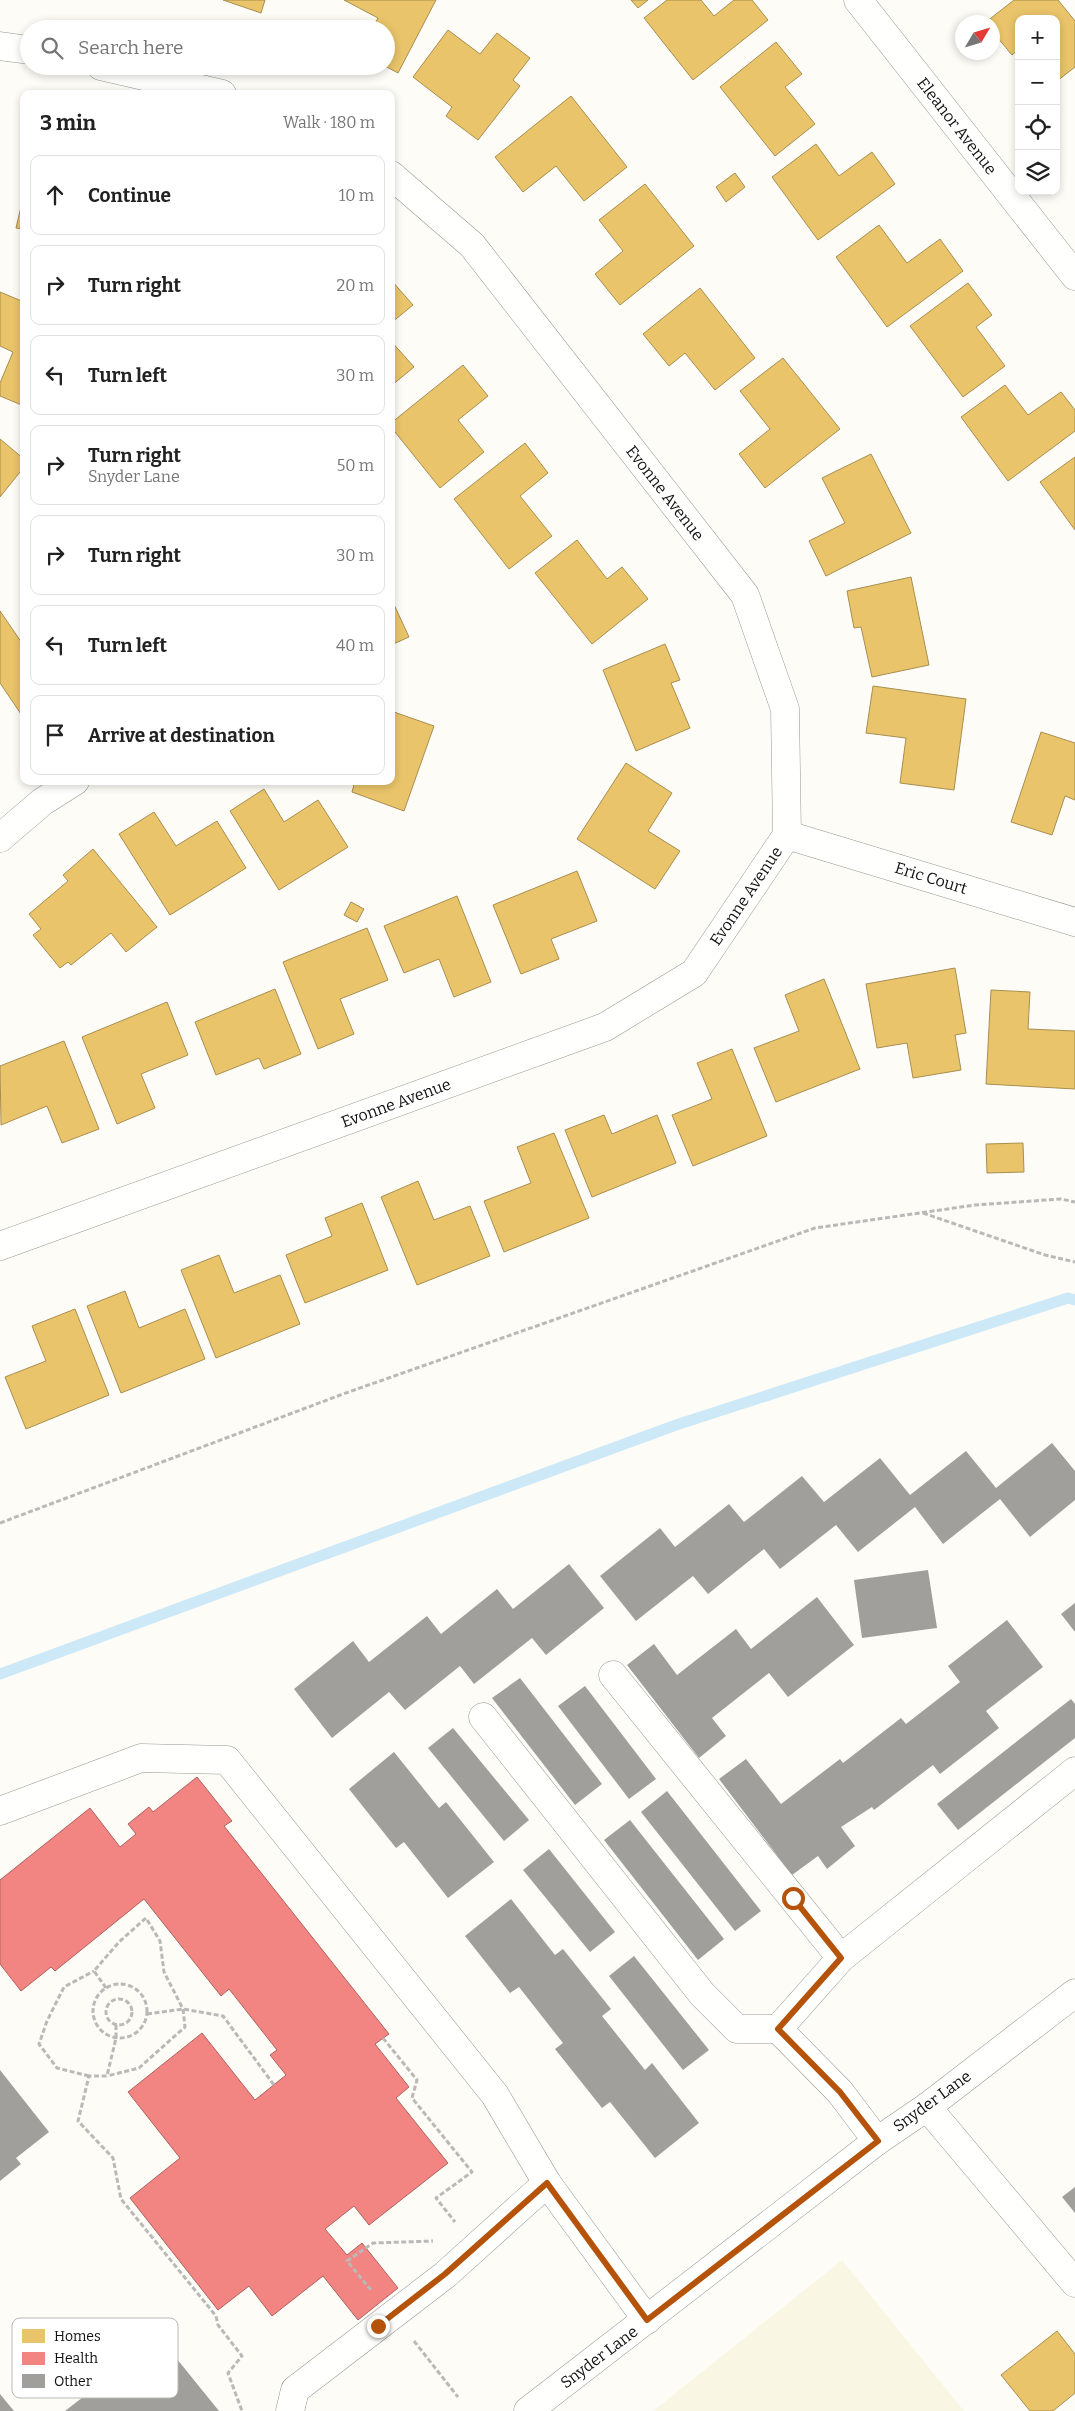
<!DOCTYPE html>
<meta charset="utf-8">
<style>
:root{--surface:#fff;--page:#f6f6f6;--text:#222;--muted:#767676;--line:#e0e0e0}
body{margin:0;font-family:Bitter,serif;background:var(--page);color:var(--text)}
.controls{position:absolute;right:15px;top:15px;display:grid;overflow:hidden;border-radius:10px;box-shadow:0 2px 8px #0003}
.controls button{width:45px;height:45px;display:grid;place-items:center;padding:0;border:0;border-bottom:1px solid var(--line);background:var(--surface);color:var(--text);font:25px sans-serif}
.compass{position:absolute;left:955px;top:15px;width:45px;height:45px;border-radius:50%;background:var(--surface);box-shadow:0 2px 8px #0003;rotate:52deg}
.stop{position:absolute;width:15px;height:15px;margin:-11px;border:4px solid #b45309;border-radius:50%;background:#fff}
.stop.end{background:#b45309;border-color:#fff;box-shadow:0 1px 5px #0008}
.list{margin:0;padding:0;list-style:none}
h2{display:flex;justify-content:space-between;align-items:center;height:65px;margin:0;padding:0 20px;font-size:21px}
h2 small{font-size:16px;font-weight:400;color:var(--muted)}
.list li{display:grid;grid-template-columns:32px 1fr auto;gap:15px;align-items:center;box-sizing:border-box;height:80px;margin:0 10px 10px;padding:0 10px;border:1px solid var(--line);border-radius:10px}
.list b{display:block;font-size:19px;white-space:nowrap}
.list p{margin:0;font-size:16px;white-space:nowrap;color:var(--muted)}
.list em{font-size:16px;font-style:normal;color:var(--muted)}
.icon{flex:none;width:28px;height:28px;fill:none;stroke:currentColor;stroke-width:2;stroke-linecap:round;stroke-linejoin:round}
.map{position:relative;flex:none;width:1075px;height:2411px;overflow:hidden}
.search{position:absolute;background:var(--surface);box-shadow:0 2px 8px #0003;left:20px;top:20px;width:375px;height:55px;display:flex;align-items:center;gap:12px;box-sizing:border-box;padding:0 18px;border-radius:28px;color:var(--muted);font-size:19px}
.panel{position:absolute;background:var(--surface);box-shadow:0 2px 8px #0003;left:20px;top:90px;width:375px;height:695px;border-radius:10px}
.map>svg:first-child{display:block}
</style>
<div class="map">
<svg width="1075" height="2411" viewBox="0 0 1075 2411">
<rect width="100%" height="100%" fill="#fdfcf7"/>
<path fill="#f9f7e4" d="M842,2260l122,151h-311z"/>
<g fill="#e9c46a" stroke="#a88e4f">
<path d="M223,0h42l-4,13z"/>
<path d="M344,0h92l-38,73 -13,-7 1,-37h-14l6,-11z"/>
<path d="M631,0h17l-10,8z"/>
<path d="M667,0h34l13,16 20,-16h18l16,20 -75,60 -49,-62z"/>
<path d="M1014,0h44l17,21v46l-18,14 -1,-62h-37v30l-7,6 -20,-24v-9h-6z"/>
<path d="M448,30l32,24 17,-21 33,25 -17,22 7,6 -42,54 -32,-24 6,-9 -39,-30z"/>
<path d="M776,42l26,32 -17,13 30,37 -40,32 -55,-69z"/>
<path d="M571,96l56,71 -43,34 -28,-35 -33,26 -28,-35z"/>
<path d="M816,144l23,32 33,-24 23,32 -77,56 -46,-63z"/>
<path d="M735,173l10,14 -19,15 -10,-15z"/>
<path d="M645,184l49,62 -74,59 -25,-31 28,-23 -24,-31z"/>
<path d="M24,194v35l-8,-1z"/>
<path d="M879,225l28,38 33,-24 23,32 -76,56 -51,-70z"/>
<path d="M391,280l22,25 -22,18z"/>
<path d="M968,283l24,32 -16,12 29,39 -42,31 -53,-71z"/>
<path d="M700,288l55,70 -40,32 -30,-37 -16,13 -26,-32z"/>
<path d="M0,292l24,10v104l-24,-10v-13l13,-31 -13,-6z"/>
<path d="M391,341l23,26 -23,19z"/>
<path d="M783,358l57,71 -75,59 -26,-34 31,-25 -30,-38z"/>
<path d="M463,365l25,31 -30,24 26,32 -44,36 -49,-61v-4z"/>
<path d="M1005,385l23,30 33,-23 14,18v21l-67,50 -47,-64z"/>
<path d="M0,439l24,20v8l-24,30z"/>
<path d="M525,443l23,30 -28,23 32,40 -43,33 -55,-70z"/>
<path d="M871,454l40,79 -85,43 -17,-35 36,-18 -23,-45z"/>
<path d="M1075,457v73l-35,-48z"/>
<path d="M577,540l30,39 15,-12 26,32 -56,45 -57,-71z"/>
<path d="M911,577l18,88 -57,12 -11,-50 -7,1 -7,-37z"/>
<path d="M391,598l18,39 -18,8z"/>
<path d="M0,611l24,35v66l-3,2 -21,-31z"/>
<path d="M665,644l15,36 -9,3 19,45 -54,23 -33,-81z"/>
<path d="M873,686l93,13 -12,91 -54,-7 6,-45 -40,-5z"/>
<path d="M391,711l43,15 -30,85 -52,-19 3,-11h36z"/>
<path d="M1041,732l34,11v57l-10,-4 -13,39 -41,-13z"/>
<path d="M626,763l46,30 -24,38 32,20 -25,38 -78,-50z"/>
<path d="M264,789l20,33 34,-22 30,47 -69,43 -49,-79z"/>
<path d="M154,812l22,34 41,-25 29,47 -76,47 -51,-81z"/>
<path d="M93,849l64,78 -31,25 -15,-19 -40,32 -3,-3 -8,6 -27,-33 8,-6 -12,-15 39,-33 -5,-6z"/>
<path d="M577,871l20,50 -46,18 8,20 -38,15 -28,-69z"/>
<path d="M457,896l34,86 -37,15 -15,-38 -35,14 -20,-47z"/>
<path d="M351,902l13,7 -7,13 -13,-7z"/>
<path d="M367,928l21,52 -48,19 14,35 -36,15 -35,-87z"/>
<path d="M955,968l11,65 -11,2 6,35 -48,8 -6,-35 -30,5 -11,-64z"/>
<path d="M824,979l36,90 -84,33 -22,-54 45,-17 -14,-36z"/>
<path d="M275,989l26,65 -37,15 -5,-11 -43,17 -21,-53z"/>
<path d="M991,990l39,2 -2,37 47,2v58l-89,-5z"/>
<path d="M167,1002l21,53 -47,19 14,34 -38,16 -35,-87z"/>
<path d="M64,1041l35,88 -37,14 -15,-37 -46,19 -1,-59z"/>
<path d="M732,1049l35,87 -74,30 -21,-51 40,-16 -15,-36z"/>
<path d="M604,1115l8,19 45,-19 19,48 -84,34 -27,-67z"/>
<path d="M554,1133l35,85 -85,34 -20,-51 47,-18 -14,-36z"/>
<path d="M1023,1143l1,29 -37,1 -1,-29z"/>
<path d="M418,1181l16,39 36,-14 20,50 -73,29 -36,-88z"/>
<path d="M362,1203l26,67 -83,33 -19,-48 46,-19 -7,-18z"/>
<path d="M219,1255l15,38 46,-18 20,49 -84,34 -35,-88z"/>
<path d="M125,1291l14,37 46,-19 20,50 -84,34 -34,-87z"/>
<path d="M75,1309l34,86 -83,34 -21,-52 41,-16 -14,-35z"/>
<path d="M1057,2331l18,23v39l-22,18h-23l-29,-36z"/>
</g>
<path fill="#f28482" stroke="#ae6260" d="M197,1777l35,44 -8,5 165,208 -14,10 34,43 -13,11 52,65 -79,62 -15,-19 -29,23 22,26 15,-12 36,45 -40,32 -35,-44 -51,40 -23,-30 -31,24 -88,-112 50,-40 -52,-66 74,-59 53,67 31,-25 -16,-20 7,-5 -48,-61 -8,7 -77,-97 -89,72 -4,-4 -30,24 -21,-27v-84l90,-72 30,39 16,-13 -8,-10 21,-17 4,5z"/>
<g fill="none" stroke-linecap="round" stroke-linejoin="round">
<path stroke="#cde8f7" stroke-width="11" d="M0,1674l676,-249 392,-127 7,2"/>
</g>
<g fill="#a19f9c">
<path d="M1052,1443l23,28v29l-45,37 -30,-38 -57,45 -28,-37 -57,45 -22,-27 -56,44 -16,-20 -56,45 -15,-18 -57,45 -36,-45 60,-48 15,19 54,-43 15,18 58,-46 22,26 56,-44 30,37 56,-44 30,37z"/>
<path d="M569,1564l35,44 -58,47 -14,-17 -58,46 -14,-18 -55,44 -16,-18 -57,46 -38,-49 59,-48 16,21 58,-46 14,18 56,-45 16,20z"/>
<path d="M928,1570l9,58 -75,10 -8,-58z"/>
<path d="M817,1597l37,48 -66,52 -19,-24 -57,45 14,18 -27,22 -72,-93 27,-21 23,31 59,-46 15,20z"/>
<path d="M1075,1603v29l-14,-18z"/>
<path d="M1007,1620l36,47 -57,44 13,17 -59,46 -7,-9 -59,45 -2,-3 -31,20 14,19 -28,23 -9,-13 -26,19 -73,-96 27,-20 35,45 59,-45 3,4 58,-45 5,6 54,-42 -12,-16z"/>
<path d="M520,1678l82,106 -27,21 -83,-107z"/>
<path d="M585,1686l71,93 -27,20 -71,-93z"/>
<path d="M1071,1699l4,5v34l-117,92 -21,-26z"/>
<path d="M453,1728l76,92 -25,21 -76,-93z"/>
<path d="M394,1752l45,56 7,-6 48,60 -46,36 -44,-56 -8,6 -47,-59z"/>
<path d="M667,1791l94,120 -26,20 -94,-119z"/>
<path d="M630,1820l94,119 -26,21 -94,-120z"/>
<path d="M549,1849l66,83 -25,20 -67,-82z"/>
<path d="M511,1899l44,56 8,-6 48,60 -9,7 43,54 7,-7 47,60 -44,35 -45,-56 -8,6 -47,-59 8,-6 -44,-56 -9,6 -45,-57z"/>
<path d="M634,1956l75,94 -26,20 -74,-94z"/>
<path d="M0,2070l49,62 -33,26 5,6 -21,17z"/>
<path d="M1075,2187v26l-13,-16z"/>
<path d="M164,2343l55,68h-154l62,-48 5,6z"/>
<path d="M0,2394l14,17h-14z"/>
</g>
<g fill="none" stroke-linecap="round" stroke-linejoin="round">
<defs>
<g id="minor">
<path d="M858,0l217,276"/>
<path d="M0,46l29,4"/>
<path d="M101,66l121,28"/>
<path d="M787,835l288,87"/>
<path d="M0,838l42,-36 33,-21"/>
<path d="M0,1246l605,-219 89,-54 93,-138 -2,-126 -40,-114 -273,-350 -81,-70"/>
<path d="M613,1675l228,283"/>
<path d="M483,1717l219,277 35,35h41"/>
<path d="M0,1811l141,-53 86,2 268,335 52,88 100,137"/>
<path d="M927,2107l148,176"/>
<path d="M877,2141l-37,-49 -62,-63 63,-71 234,-187"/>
<path d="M290,2411l5,-21 150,-115 102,-92"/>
<path d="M528,2411l349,-270 50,-34 148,-114"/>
</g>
</defs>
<use href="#minor" stroke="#979795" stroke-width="29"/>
<g stroke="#b9b9b8" stroke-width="3" stroke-dasharray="5 2.5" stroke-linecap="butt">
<path d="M923,1213l122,42 30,7"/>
<path d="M0,1523l343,-129 472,-166 160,-23 86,-6 14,3"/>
<circle cx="120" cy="2011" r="27"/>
<path d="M106,1988l-12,-17 25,-29 27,-24 14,23 4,31 19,37 2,18 -46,41 -32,8"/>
<circle cx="119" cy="2012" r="13"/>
<path d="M147,2014l36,-5 40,7 51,69"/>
<path d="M116,2025v13l-9,38h-18l-11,45 35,37 8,41 95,117 2,9 24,31 -14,17 14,38"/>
<path d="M383,2038l34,42 -5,18 60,74 -36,26 19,24"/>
<path d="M89,2076l-32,-8 -18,-24 8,-23 17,-34 30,-16"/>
<path d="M371,2290l-24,-29 26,-18 60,-2"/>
<path d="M414,2341l44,56"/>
</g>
<use href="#minor" stroke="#fffffe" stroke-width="28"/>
</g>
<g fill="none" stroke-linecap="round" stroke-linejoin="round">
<path stroke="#b45309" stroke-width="6" d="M378,2326l67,-52 102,-91 100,137 231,-179 -38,-49 -62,-63 63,-71 -48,-60"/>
</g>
<g text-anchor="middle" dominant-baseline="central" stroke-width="5" stroke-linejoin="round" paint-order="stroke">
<g font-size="16" fill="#111" stroke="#fff">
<text transform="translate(957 126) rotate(52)">Eleanor Avenue</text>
<text transform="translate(665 493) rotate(52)">Evonne Avenue</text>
<text transform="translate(931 878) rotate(17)">Eric Court</text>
<text transform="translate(746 896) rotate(-56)">Evonne Avenue</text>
<text transform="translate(396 1103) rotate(-20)">Evonne Avenue</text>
<text transform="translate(932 2101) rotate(-36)">Snyder Lane</text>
<text transform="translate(599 2357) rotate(-37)">Snyder Lane</text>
</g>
</g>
<rect x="12" y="2318" width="166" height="80" rx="8" fill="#fff" stroke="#b8b8b8" stroke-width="1"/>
<rect x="22" y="2329" width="23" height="14" fill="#e9c46a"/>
<rect x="22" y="2352" width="23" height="13" fill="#f28482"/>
<rect x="22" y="2374" width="23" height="14" fill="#a19f9c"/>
<g font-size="14" fill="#111">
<text x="54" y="2341">Homes</text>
<text x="54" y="2363">Health</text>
<text x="54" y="2386">Other</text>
</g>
</svg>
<div class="controls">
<button>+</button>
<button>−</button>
<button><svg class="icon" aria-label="locate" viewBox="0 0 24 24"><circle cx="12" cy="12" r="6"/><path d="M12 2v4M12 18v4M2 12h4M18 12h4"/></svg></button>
<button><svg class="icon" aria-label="layers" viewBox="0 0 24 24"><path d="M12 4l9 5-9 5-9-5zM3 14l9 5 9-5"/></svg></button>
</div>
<svg class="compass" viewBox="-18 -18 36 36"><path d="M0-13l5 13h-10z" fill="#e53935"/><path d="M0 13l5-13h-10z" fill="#767676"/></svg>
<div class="stop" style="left:793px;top:1898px"></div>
<div class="stop end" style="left:378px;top:2326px"></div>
<div class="search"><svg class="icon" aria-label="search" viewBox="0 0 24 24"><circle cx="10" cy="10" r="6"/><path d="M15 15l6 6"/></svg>Search here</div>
<section class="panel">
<h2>3 min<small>Walk · 180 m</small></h2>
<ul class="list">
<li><svg class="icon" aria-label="ahead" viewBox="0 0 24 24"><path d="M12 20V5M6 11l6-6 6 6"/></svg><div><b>Continue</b></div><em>10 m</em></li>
<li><svg class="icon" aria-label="right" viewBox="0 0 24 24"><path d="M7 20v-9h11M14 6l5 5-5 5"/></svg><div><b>Turn right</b></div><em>20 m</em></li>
<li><svg class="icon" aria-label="left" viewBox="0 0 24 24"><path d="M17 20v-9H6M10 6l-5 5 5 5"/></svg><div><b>Turn left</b></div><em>30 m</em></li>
<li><svg class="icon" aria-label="right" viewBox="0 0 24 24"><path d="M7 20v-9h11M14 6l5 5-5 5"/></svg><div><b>Turn right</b><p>Snyder Lane</p></div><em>50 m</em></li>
<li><svg class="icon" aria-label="right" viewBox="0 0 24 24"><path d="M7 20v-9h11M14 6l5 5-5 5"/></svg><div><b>Turn right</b></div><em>30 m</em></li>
<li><svg class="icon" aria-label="left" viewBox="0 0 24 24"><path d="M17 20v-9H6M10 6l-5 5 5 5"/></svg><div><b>Turn left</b></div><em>40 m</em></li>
<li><svg class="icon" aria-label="arrive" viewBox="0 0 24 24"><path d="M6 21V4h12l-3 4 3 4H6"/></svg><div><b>Arrive at destination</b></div></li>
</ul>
</section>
</div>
